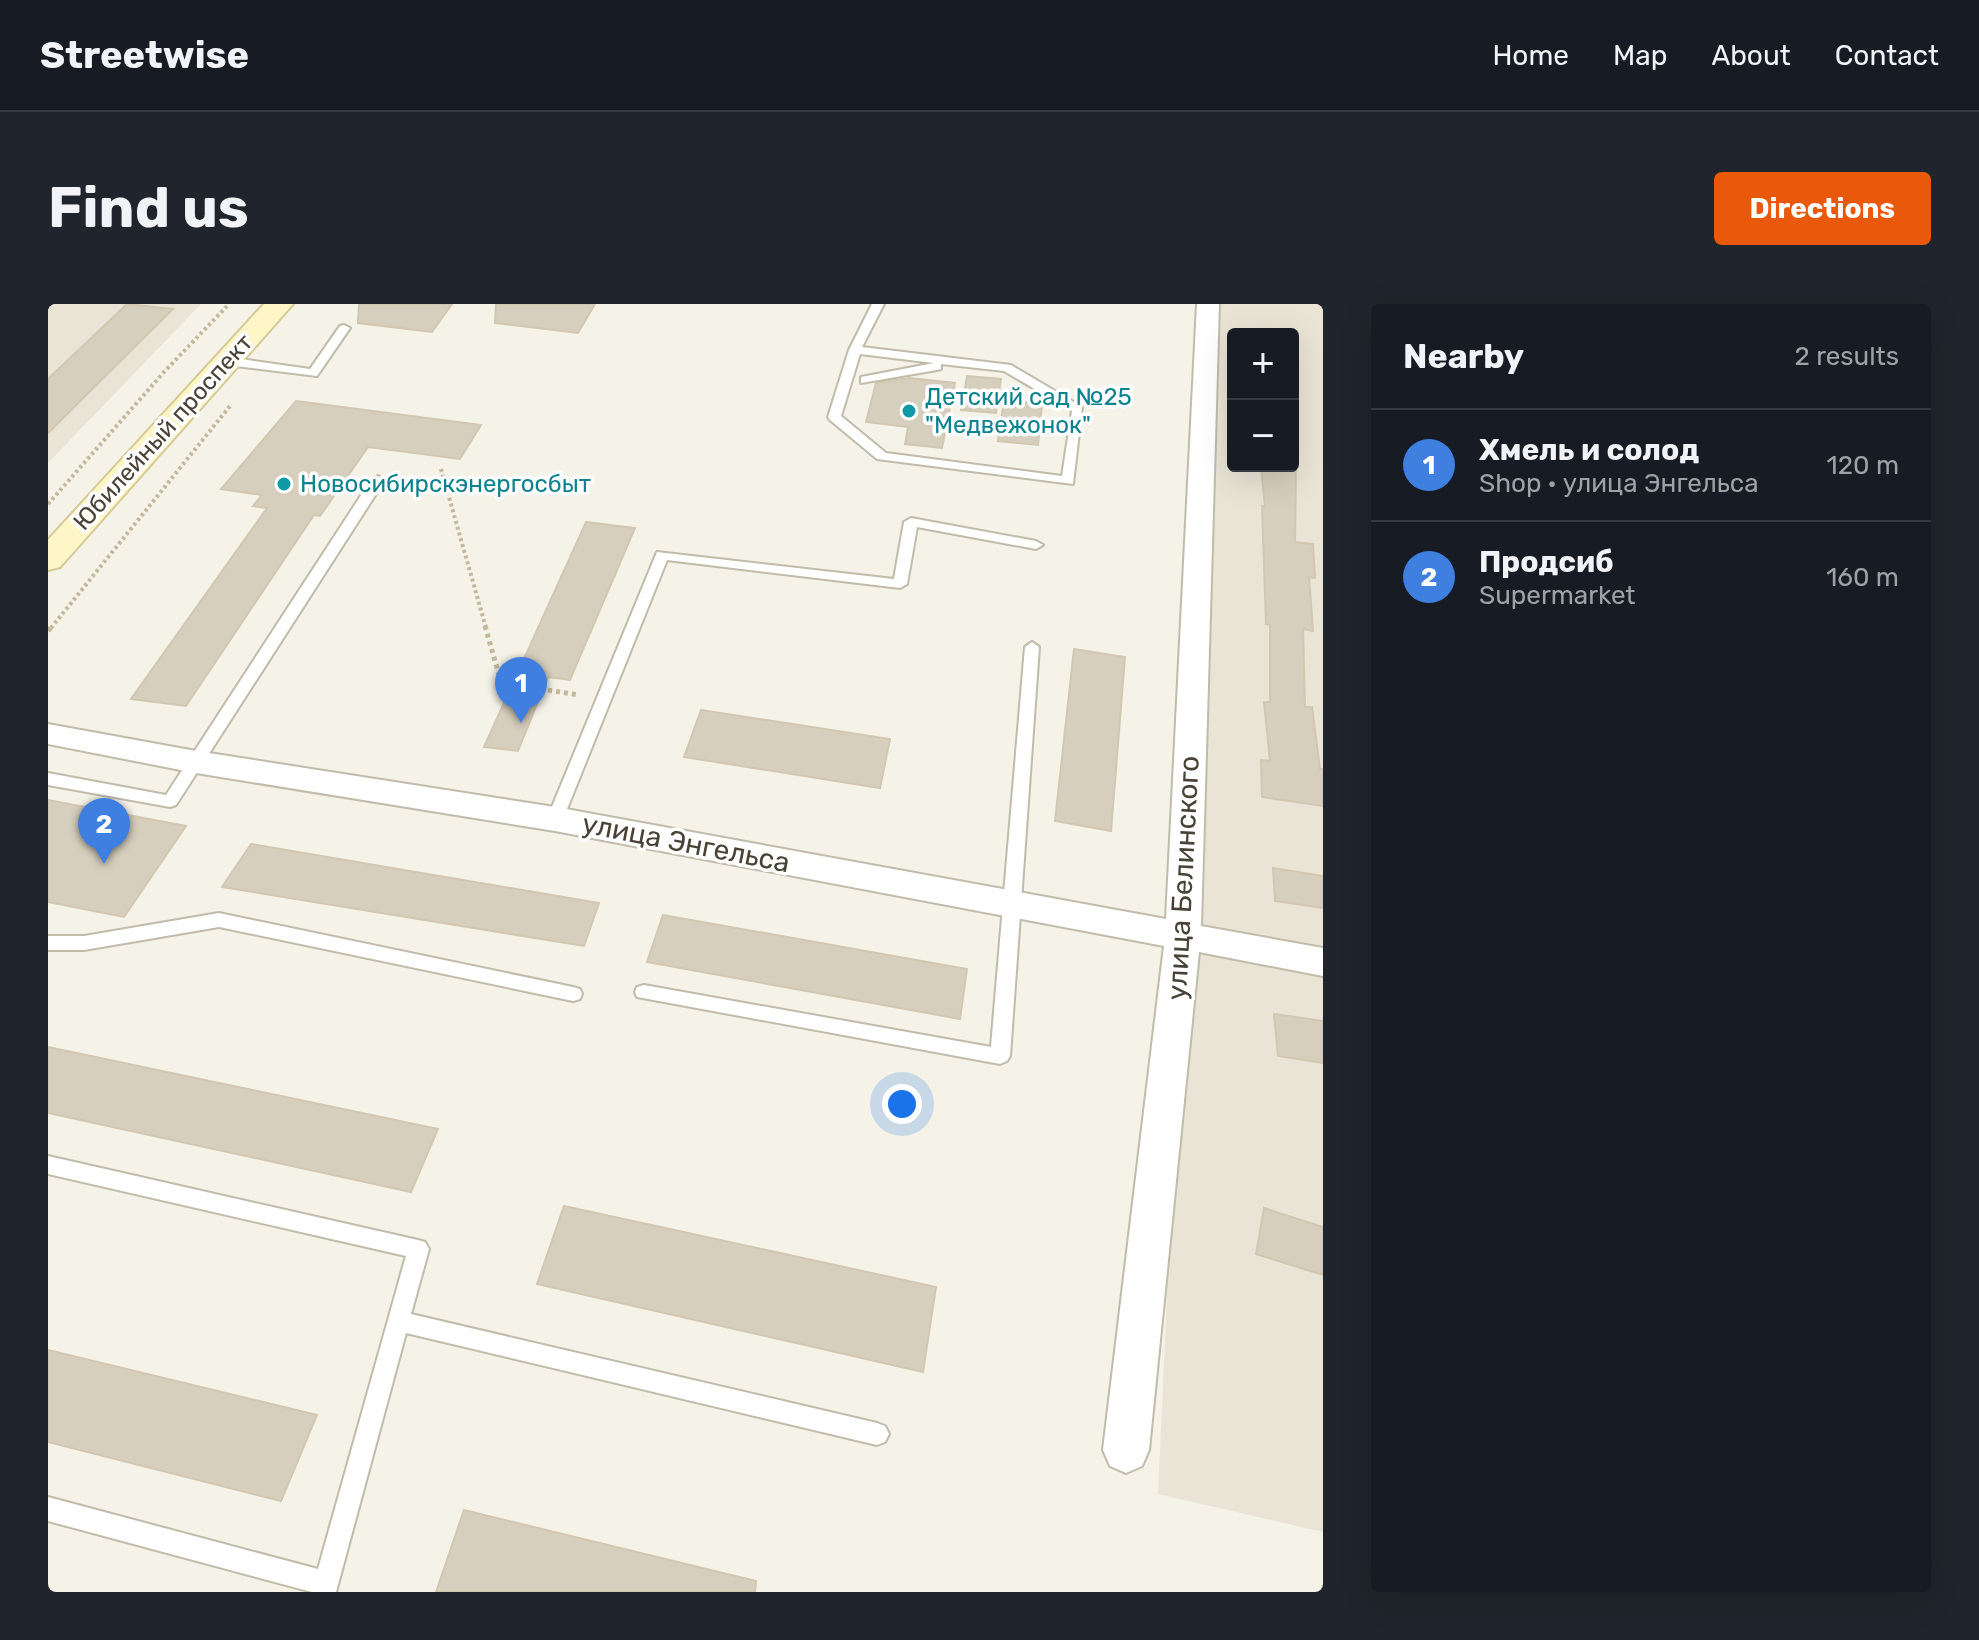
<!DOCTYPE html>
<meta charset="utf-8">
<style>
:root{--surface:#171b24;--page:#20242c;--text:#f1f3f6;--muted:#9ea1a6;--line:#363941;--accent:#ea580c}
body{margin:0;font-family:Rubik,sans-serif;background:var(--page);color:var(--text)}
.controls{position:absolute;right:24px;top:24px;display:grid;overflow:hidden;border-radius:8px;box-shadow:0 8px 32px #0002}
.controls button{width:72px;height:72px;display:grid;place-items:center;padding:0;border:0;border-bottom:2px solid var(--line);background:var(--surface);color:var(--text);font:40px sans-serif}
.you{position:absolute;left:854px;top:800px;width:28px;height:28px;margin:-20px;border:6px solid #fff;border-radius:50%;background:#1a73e8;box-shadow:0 0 0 12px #1a73e833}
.badge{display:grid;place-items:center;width:52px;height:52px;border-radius:50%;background:var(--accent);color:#fff;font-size:26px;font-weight:700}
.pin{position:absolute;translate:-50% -66px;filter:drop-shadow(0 2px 4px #0008)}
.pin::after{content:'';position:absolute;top:42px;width:28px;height:24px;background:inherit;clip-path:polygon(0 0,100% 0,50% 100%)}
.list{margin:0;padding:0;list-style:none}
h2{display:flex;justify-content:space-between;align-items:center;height:104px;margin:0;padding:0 32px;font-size:34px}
h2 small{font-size:26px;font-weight:400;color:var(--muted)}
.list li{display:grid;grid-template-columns:52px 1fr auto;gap:24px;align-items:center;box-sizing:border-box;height:112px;padding:0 32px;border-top:2px solid var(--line)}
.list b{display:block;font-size:30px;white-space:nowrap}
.list p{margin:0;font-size:26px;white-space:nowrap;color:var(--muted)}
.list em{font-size:26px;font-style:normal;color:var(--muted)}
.map{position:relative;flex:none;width:1275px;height:1288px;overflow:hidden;border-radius:8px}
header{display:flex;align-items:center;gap:48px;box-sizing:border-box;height:112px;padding:0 40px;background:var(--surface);border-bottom:2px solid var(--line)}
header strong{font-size:38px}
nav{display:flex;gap:44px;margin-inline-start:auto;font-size:28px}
.intro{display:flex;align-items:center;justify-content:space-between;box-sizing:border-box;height:192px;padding:0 48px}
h1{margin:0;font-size:56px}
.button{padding:20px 36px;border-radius:8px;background:var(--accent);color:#fff;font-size:28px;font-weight:700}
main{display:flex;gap:48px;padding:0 48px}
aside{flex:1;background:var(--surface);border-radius:8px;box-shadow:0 8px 32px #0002}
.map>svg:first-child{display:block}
</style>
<header>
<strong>Streetwise</strong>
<nav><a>Home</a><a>Map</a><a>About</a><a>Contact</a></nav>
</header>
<div class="intro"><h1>Find us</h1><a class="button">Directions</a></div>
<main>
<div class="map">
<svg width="1275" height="1288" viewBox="0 0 1275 1288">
<rect width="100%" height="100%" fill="#f5f2e8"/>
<g fill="#e9e4d6" fill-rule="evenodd">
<path d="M0,0h153l-153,159z"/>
<path d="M1152,0h123v1228l-165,-38 39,-859zM1185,30h60v132h-60z"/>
</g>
<g fill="#d7cfbd" stroke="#d2c7b0" stroke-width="2">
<path d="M79,0l46,5 -125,124v-54z"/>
<path d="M311,0h93l-20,28 -74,-9z"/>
<path d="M448,0h99l-17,29 -83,-10z"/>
<path d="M919,72l34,3 -5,34 -35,-3z"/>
<path d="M861,74l46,5 -13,65 -37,-4 3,-17 -42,-5 10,-39z"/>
<path d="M956,96l38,4 -4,41 -40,-4z"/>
<path d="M248,97l185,24 -21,34 -92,-12 -48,69 -6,-1 -128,191 -55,-7 136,-191 -14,-2 9,-11 -41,-6z"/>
<path d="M1213,162h35l-1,76 18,2 2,34 -6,-1 4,54 -10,-2 2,78h7l8,62h3v37l-61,-9 -1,-37 9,1 -6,-59h6v-77l-4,-1 -4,-118 3,1z"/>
<path d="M538,218l49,6 -65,152 -22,-3 -30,74 -34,-4z"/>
<path d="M1026,345l51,8 -14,174 -56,-10z"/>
<path d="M653,406l189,29 -10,49 -196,-31z"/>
<path d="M0,496l138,26 -62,91 -76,-15z"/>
<path d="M203,540l348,59 -15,43 -362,-59z"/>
<path d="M1225,564l50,8v32l-48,-7z"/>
<path d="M615,611l304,54 -7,50 -313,-57z"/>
<path d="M1226,710l49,7v42l-45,-7z"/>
<path d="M0,743l390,82 -27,63 -363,-79z"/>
<path d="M516,902l372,81 -13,85 -386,-88z"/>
<path d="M1216,904l59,19v48l-67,-21z"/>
<path d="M0,1046l269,65 -36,86 -233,-59z"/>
<path d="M416,1206l292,71 -1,11h-319z"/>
</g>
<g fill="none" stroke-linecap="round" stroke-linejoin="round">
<defs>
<g id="lane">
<path d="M824,0h12l-22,43 149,18 71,42 -9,77 -196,-25 -47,-39 -2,-3 21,-67zM812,50l74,9 -73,14v6l76,-13 4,-1v-5l63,7 68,40 -10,65 -176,-23 -45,-37z"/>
<path d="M296,21l6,3 -33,48 -90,-11 -6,-4 6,-4 83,12 30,-43z"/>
<path d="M330,172l7,4 -209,325 -6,2 -122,-22v-12l118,22 205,-315z"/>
<path d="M863,214l125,23 7,4 -7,4 -119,-22 -10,57 -7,4 -233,-28 -104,259 -8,6 -6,-2 -2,-4 110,-267 237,27 10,-57z"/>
<path d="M984,338l7,5 -29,409 -3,5 -7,3 -363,-67 -2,-5 2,-5 7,-2 347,62 34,-400z"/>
<path d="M171,609l354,74 7,2 2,5 -2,5 -7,2 -354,-74 -135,23h-36v-14h36z"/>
<path d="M0,852l370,84 7,2 4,7 -18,65 466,109 8,3 4,8 -4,8 -8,3 -471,-112 -70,259h-24l-264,-71v-24l270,72 88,-313 -358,-82z"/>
</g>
<path id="street" d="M1149,0h22l-18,622 122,22v28l-124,-24 -50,498 -7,16 -16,7 -16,-7 -7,-16 61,-504 -609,-115 -359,-58 -148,-29v-20l148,27 359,56 611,112z"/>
<path id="secondary" d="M216,0h29l-233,263 -12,3v-30z"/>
</defs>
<use href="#lane" stroke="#c1bbaa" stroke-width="4"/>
<use href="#street" stroke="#c1bbaa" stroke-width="4"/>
<use href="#secondary" stroke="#d6ca96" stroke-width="4"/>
<g stroke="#c3b89b" stroke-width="4" stroke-dasharray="3 3" stroke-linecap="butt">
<path d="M393,165l45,159"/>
<path d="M0,200l116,-132 65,-68"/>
<path d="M3,324l179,-222"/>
</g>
<g stroke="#c3b89b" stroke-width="5" stroke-dasharray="4 4" stroke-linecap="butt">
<path d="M437,322l14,49 10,9 70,11"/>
<path d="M0,327l4,-5"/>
</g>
<use href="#lane" fill="#fff" fill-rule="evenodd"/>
<use href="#street" fill="#fff" fill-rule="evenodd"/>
<use href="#secondary" fill="#fff6c8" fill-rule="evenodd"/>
</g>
<g fill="#0f9aa8" stroke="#fff" stroke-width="3">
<circle cx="861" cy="107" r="8"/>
<circle cx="236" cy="180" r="8"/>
</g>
<g text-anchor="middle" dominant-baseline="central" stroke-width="7" stroke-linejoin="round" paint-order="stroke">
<g font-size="24" fill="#0d838f" stroke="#fff" text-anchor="start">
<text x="877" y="93">Детский сад №25<tspan x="877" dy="28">"Медвежонок"</tspan></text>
<text x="252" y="180">Новосибирскэнергосбыт</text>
</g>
<g font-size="24" fill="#484336" stroke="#fff">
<text transform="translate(115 128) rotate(-48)">Юбилейный проспект</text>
</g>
<g font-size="28" fill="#484336" stroke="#fff">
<text transform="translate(638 539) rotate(11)">улица Энгельса</text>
<text transform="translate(1135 574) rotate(-87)">улица Белинского</text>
</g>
</g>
</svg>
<div class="controls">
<button>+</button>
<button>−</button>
</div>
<div class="you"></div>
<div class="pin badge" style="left:473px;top:419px;background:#3f7fe0">1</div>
<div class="pin badge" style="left:56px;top:560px;background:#3f7fe0">2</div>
</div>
<aside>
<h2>Nearby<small>2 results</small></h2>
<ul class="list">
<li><span class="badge" style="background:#3f7fe0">1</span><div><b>Хмель и солод</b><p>Shop · улица Энгельса</p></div><em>120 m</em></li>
<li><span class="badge" style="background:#3f7fe0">2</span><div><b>Продсиб</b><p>Supermarket</p></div><em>160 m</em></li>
</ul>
</aside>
</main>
